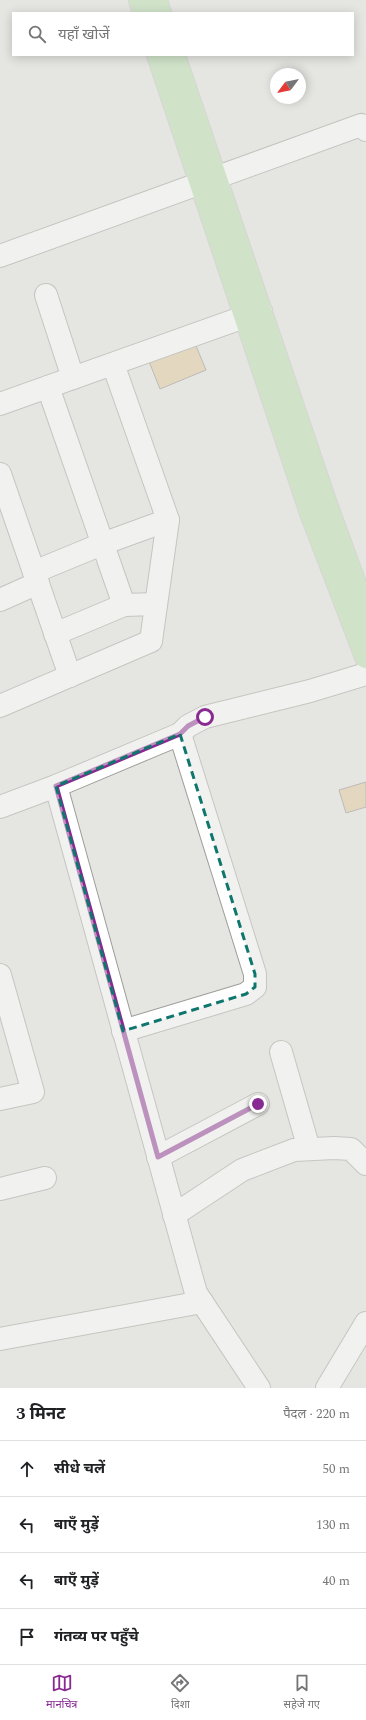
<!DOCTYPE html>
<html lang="hi">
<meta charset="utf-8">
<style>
:root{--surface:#fff;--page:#f6f6f6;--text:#202124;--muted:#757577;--line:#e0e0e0;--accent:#892a93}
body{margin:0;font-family:Spectral,"Noto Sans Devanagari",serif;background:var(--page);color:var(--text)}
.compass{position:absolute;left:270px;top:68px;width:36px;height:36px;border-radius:50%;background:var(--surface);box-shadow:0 2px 10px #0003;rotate:238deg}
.stop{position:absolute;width:12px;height:12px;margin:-9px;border:3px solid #892a93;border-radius:50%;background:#fff}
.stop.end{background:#892a93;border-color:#fff;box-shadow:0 1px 4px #0008}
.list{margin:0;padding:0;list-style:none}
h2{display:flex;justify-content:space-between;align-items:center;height:52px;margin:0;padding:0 16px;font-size:17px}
h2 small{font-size:13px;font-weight:400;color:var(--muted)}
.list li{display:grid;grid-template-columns:26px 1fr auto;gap:12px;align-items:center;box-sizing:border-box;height:56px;padding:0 16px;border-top:1px solid var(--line)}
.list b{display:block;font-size:15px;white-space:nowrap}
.list em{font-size:13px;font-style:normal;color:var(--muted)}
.icon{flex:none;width:22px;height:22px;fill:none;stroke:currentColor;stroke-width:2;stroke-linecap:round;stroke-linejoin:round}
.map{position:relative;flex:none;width:366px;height:1388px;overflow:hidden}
.search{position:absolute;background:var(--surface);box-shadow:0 2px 10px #0003;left:12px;right:12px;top:12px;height:44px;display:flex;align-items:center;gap:10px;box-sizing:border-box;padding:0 14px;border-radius:0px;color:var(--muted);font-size:15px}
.sheet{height:276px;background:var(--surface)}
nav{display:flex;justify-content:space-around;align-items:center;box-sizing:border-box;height:56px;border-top:1px solid var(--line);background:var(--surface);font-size:11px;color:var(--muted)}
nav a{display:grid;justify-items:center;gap:2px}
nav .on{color:var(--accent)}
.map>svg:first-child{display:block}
</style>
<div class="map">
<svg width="366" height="1388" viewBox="0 0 366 1388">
<rect width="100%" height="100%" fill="#e5e6e1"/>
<g fill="#e1c698" stroke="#898683">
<path d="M194,341l12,29 -46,19 -12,-30z"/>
<path d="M366,782v25l-20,6 -7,-23z"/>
</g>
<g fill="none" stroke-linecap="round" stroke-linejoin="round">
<defs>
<g id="minor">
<path d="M0,256l361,-131 5,5"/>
<path d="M46,295l27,83"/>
<path d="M48,387l76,218"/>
<path d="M0,404l261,-93"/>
<path d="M0,474l70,202"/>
<path d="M34,572l68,-28 66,-24"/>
<path d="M0,600l38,-17"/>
<path d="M55,634l69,-29 32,-1"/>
<path d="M0,706l151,-65 17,-121 -55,-156"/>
<path d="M56,786l140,507 63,95"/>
<path d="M0,807l56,-21 124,-52 8,-8 17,-9 105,-26 56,-17"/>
<path d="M0,975l33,117 -33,7"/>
<path d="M123,1031l123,-37 9,-7v-13l-75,-240"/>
<path d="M281,1052l28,97"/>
<path d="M158,1157l100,-53"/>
<path d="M0,1189l45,-11"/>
<path d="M174,1215l68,-45 52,-20 40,-2 17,1 15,15"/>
<path d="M0,1339l202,-37"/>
</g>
<path id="tertiary" d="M327,1388l39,-65"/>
<g id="primary">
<path d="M140,0l4,13"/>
<path d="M156,0l4,13"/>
<path d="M158,55l153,458 55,144"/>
<path d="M174,55l152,449 40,110"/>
</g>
</defs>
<use href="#minor" stroke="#9d9d99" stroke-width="24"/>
<use href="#tertiary" stroke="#9d9d99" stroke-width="24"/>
<use href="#primary" stroke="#c2c2c2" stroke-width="24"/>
<use href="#minor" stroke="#fff" stroke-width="22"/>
<use href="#tertiary" stroke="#fff" stroke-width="22"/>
<use href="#primary" stroke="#b6e0aa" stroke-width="22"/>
</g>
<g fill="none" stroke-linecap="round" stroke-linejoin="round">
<path stroke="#892a93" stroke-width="5" d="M205,717l-17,9 -8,8 -124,52 102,371 100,-53"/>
</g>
<path d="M0 0H366V1388H0ZM180,734l75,240v13l-9,7 -123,37 -67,-245z" fill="#e5e6e1" fill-opacity=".55" fill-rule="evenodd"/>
<path fill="none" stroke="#0f766e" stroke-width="3" stroke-dasharray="8 5" stroke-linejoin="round" d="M180,734l75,240v13l-9,7 -123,37 -67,-245z"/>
</svg>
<svg class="compass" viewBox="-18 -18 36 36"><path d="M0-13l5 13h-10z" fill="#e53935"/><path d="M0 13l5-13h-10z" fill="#757577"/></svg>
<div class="stop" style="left:205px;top:717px"></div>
<div class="stop end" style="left:258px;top:1104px"></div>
<div class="search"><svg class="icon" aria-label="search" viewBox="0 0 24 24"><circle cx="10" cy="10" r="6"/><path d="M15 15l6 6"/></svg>यहाँ खोजें</div>
</div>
<section class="sheet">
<h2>3 मिनट<small>पैदल · 220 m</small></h2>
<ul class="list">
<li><svg class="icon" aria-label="ahead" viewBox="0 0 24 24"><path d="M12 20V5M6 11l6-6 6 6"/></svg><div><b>सीधे चलें</b></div><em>50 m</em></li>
<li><svg class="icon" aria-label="left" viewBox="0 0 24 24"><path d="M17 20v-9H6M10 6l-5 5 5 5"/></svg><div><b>बाएँ मुड़ें</b></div><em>130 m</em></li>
<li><svg class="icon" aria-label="left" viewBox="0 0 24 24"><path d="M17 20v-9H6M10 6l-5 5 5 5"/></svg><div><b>बाएँ मुड़ें</b></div><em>40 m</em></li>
<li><svg class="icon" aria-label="arrive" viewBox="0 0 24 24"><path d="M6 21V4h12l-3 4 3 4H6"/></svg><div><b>गंतव्य पर पहुँचे</b></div></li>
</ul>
</section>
<nav>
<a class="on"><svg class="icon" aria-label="map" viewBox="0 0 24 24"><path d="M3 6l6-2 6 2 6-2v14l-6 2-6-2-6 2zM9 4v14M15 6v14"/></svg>मानचित्र</a>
<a><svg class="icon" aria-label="directions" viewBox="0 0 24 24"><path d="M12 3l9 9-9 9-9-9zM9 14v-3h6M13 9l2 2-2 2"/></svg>दिशा</a>
<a><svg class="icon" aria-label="saved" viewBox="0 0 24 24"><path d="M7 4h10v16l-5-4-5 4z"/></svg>सहेजे गए</a>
</nav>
